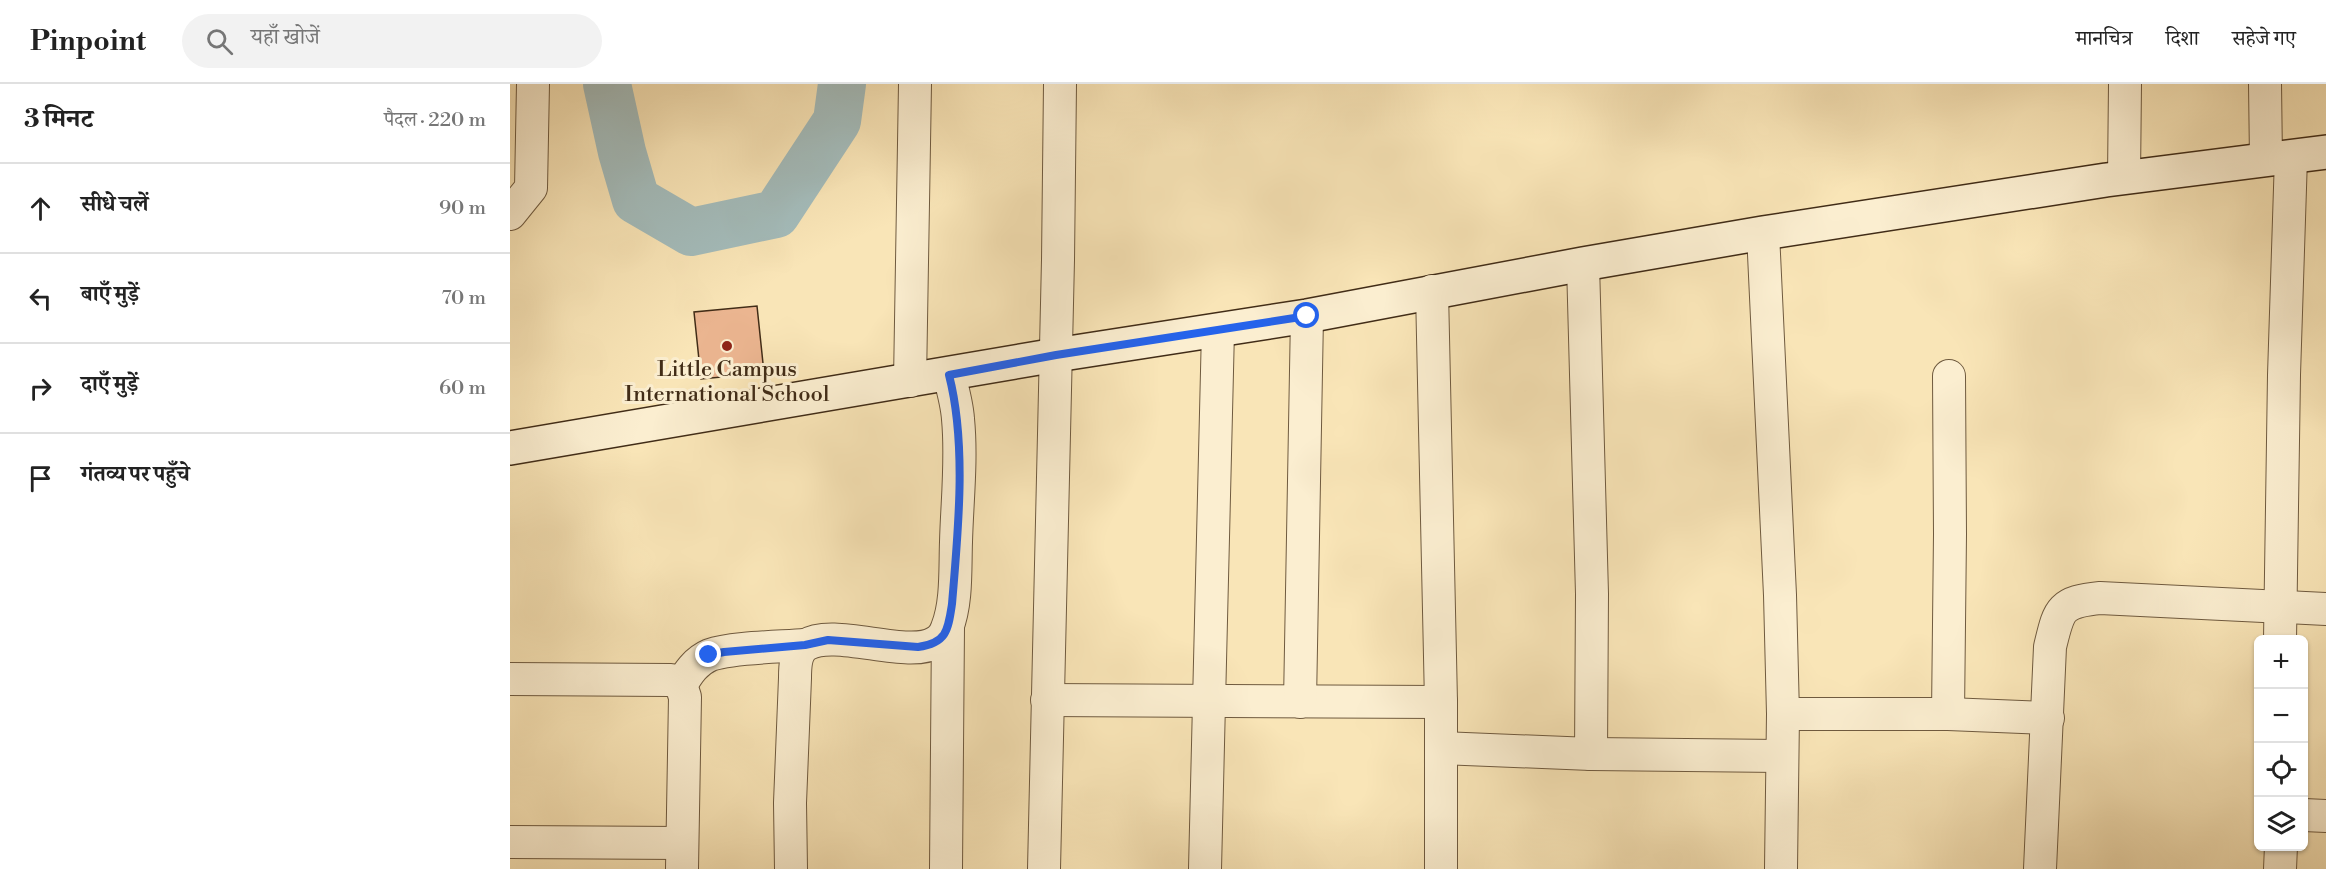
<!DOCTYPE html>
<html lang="hi">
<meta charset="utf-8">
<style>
:root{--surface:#fff;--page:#f2f2f2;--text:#222;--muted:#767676;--line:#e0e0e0}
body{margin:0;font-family:"Libre Bodoni","Noto Serif Devanagari",serif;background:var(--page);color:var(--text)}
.controls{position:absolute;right:18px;bottom:18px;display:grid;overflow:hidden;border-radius:9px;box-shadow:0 2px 4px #0004}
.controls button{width:54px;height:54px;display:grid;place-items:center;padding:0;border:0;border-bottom:2px solid var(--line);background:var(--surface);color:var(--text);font:30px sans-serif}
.stop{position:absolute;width:18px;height:18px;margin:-14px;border:4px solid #2563eb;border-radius:50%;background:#fff}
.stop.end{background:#2563eb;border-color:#fff;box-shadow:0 2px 6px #0008}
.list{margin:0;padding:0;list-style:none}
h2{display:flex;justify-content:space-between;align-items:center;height:78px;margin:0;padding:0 24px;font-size:26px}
h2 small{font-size:20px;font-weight:400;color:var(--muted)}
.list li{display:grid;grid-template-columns:39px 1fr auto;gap:18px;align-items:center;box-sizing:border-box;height:90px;padding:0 24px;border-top:2px solid var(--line)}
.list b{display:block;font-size:22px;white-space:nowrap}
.list em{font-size:20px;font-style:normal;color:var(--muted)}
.icon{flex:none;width:33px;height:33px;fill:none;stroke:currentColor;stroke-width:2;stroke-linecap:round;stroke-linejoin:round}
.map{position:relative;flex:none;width:1816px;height:785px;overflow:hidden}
header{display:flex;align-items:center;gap:36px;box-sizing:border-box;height:84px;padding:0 30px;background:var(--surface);border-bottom:2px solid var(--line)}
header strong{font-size:28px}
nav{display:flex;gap:33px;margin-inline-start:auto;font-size:21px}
.search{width:420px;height:54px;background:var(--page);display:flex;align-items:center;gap:15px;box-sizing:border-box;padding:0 21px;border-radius:33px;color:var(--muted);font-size:22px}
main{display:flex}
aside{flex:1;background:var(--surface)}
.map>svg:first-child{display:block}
</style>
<header>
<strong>Pinpoint</strong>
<div class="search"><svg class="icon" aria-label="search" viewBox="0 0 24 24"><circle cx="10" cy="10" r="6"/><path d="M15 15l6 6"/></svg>यहाँ खोजें</div>
<nav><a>मानचित्र</a><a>दिशा</a><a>सहेजे गए</a></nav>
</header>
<main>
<aside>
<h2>3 मिनट<small>पैदल · 220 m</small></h2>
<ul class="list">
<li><svg class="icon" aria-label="ahead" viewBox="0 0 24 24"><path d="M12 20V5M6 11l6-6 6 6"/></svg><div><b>सीधे चलें</b></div><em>90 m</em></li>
<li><svg class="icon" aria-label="left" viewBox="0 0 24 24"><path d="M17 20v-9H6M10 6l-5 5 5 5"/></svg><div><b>बाएँ मुड़ें</b></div><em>70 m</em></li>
<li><svg class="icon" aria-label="right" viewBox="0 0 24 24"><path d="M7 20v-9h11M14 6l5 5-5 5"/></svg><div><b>दाएँ मुड़ें</b></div><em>60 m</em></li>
<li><svg class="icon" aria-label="arrive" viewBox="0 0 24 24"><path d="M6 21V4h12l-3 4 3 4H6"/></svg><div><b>गंतव्य पर पहुँचे</b></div></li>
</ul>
</aside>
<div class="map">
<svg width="1816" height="785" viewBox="0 0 1816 785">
<rect width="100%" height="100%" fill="#f9e5b7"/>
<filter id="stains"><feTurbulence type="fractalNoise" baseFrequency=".00333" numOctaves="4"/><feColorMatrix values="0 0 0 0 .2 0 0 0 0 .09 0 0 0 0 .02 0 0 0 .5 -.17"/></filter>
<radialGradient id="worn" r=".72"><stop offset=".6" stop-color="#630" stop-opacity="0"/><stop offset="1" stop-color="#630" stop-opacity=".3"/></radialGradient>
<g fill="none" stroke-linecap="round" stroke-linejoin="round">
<path stroke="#a4bcbb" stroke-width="48" d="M97,0l15,68 14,48 55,32 85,-18 61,-93 5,-37"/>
</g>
<path fill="#ebb590" stroke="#412c17" stroke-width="1.5" d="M247,222l7,67 -63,6 -7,-67z"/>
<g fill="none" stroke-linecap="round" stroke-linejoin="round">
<defs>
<g id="street">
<path d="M1755,0l1,75"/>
<path d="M1614,93l1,-93"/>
<path d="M0,130l21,-26 2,-104"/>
<path d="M1253,149l17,362 3,119 -2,155"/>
<path d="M922,207l9,411v167"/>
<path d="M400,297l5,-297"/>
<path d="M1770,556l4,-265 7,-218"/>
<path d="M0,595l161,1 10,5 4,12 -3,172"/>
<path d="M171,601c7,-12 15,-24 29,-30 22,-8 71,-8 95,-10"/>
<path d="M537,616l394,2"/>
<path d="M790,618l7,-386"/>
<path d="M1273,630h165l100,4"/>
<path d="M1438,630l2,-180 -1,-158"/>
<path d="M931,664l150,6 1,-160 -9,-330"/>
<path d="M1081,670l191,2"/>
<path d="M1794,731l22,1"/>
<path d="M0,758l172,1"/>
<path d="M281,785l-1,-66 5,-125c0,-11 0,-26 11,-33 28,-18 103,15 130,-3 6,-3 9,-8 11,-14 10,-25 8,-59 9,-86 1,-40 6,-82 2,-123 -1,-15 -5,-29 -9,-44"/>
<path d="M436,785l2,-242"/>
<path d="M534,785l14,-609 2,-176"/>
<path d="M695,785l13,-539"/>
<path d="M1530,785l10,-222c9,-37 9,-45 50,-49l226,11"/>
<path d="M1770,785l1,-23"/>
</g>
<path id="secondary" d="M0,364l546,-93 251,-39 276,-52 180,-31 343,-53 220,-28"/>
</defs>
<use href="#street" stroke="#6f5a3f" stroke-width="34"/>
<use href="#secondary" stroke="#412c17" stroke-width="36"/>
<use href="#street" stroke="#fbeed0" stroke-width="32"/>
<use href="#secondary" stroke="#fbeed0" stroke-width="33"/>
</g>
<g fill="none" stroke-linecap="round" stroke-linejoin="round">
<path stroke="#2563eb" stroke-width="8" d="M199,571l15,-3 81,-7 23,-5 90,7c29,-4 30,-17 34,-43 6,-72 15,-159 -3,-229l107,-20 251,-39"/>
</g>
<circle fill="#8f2418" stroke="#fbeed0" stroke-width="2" cx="217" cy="262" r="6"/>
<g text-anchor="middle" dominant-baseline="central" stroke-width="6" stroke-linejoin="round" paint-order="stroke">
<g font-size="22" fill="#412c17" stroke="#fbeed0">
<text x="217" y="285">Little Campus<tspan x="217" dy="25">International School</tspan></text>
</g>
</g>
<rect width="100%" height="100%" filter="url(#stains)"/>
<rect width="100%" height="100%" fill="url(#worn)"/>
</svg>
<div class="controls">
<button>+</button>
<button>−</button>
<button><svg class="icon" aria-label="locate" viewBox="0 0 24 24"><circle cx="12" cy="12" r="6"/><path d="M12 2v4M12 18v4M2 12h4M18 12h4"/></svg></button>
<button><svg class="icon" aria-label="layers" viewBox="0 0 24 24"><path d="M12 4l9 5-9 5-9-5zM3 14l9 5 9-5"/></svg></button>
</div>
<div class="stop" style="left:797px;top:232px"></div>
<div class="stop end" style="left:199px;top:571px"></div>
</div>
</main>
